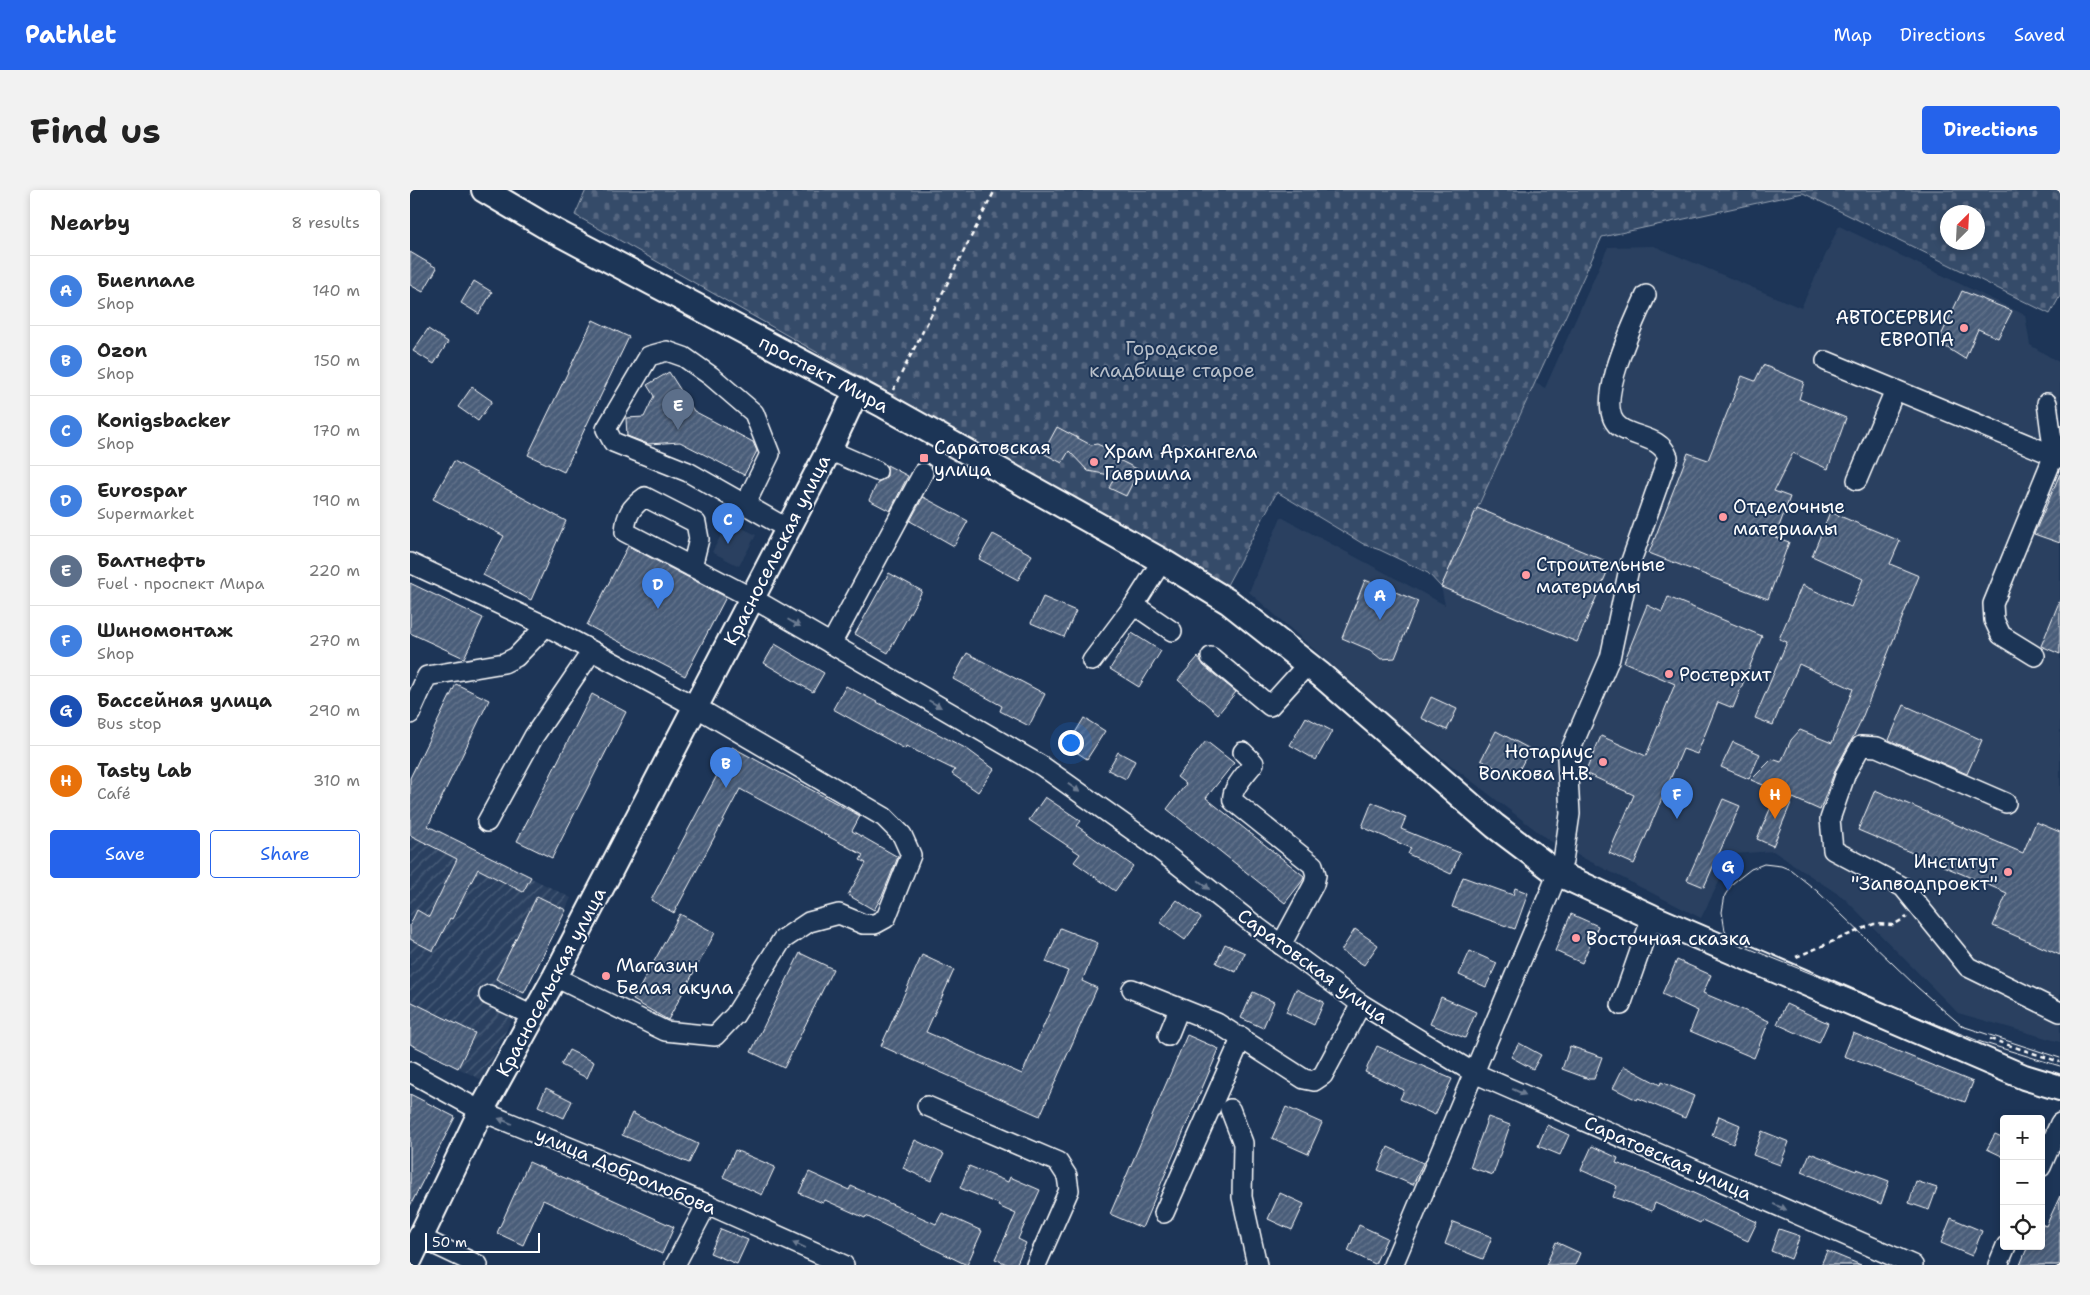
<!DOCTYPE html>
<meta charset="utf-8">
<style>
:root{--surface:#fff;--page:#f2f2f2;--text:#222;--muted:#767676;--line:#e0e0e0;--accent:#2563eb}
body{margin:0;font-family:"Shantell Sans",sans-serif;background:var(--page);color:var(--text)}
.controls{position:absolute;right:15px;bottom:15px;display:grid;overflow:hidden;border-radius:5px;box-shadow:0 2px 8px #0003}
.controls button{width:45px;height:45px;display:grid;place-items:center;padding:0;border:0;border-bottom:1px solid var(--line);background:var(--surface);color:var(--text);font:25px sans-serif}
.compass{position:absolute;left:1530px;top:15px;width:45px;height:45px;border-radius:50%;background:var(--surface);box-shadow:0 2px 8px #0003;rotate:24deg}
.scale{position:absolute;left:15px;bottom:12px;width:115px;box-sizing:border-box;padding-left:5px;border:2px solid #fff;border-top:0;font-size:14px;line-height:18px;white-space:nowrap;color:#fff;-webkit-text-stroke:4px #1d3557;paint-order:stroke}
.you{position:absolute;left:660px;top:552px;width:18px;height:18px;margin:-12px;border:4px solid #fff;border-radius:50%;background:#1a73e8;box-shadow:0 0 0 8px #1a73e833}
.badge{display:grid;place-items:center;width:32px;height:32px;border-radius:50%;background:var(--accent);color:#fff;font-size:16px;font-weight:700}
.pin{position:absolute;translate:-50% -41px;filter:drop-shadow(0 1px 2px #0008)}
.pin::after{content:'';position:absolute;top:26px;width:18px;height:15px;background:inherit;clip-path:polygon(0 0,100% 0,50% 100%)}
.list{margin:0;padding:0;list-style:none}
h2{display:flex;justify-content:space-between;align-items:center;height:65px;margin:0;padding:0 20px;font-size:21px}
h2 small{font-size:16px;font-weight:400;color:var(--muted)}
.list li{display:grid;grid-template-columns:32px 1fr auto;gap:15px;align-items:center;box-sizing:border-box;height:70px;padding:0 20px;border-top:1px solid var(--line)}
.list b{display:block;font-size:19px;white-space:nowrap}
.list p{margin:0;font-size:16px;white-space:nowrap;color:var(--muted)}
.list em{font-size:16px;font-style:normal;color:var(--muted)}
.actions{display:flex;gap:10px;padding:15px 20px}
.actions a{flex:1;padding:11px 0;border:1px solid var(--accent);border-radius:5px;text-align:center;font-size:18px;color:var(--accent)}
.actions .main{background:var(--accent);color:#fff}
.icon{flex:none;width:28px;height:28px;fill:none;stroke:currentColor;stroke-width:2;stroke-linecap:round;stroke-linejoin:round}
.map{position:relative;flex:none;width:1650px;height:1075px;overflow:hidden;border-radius:5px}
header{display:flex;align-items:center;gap:30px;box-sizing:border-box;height:70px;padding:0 25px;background:var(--accent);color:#fff}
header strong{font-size:24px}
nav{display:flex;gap:28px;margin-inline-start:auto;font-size:18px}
.intro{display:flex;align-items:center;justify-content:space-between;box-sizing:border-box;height:120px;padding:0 30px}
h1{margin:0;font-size:35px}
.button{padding:12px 22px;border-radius:5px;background:var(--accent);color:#fff;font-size:18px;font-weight:700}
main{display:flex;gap:30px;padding:0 30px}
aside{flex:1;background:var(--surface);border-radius:5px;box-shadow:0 2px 8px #0003}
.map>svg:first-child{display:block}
</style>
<header>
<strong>Pathlet</strong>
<nav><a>Map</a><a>Directions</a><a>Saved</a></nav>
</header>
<div class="intro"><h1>Find us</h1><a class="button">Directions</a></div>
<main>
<aside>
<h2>Nearby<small>8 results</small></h2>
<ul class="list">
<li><span class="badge" style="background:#3f7fe0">A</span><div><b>Биеnnале</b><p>Shop</p></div><em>140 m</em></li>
<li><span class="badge" style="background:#3f7fe0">B</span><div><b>Ozon</b><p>Shop</p></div><em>150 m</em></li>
<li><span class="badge" style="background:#3f7fe0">C</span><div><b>Konigsbacker</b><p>Shop</p></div><em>170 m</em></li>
<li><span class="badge" style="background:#3f7fe0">D</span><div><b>Eurospar</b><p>Supermarket</p></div><em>190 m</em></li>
<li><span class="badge" style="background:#5c6f8a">E</span><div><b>Балтнефть</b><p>Fuel · проспект Мира</p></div><em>220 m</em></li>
<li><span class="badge" style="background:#3f7fe0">F</span><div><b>Шиномонтаж</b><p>Shop</p></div><em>270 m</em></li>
<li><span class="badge" style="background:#1a4fb4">G</span><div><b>Бассейная улица</b><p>Bus stop</p></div><em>290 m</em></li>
<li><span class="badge" style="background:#e8710a">H</span><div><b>Tasty Lab</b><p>Café</p></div><em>310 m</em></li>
</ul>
<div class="actions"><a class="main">Save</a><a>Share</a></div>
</aside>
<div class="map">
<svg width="1650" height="1075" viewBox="0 0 1650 1075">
<defs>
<pattern id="industrial-furrows" width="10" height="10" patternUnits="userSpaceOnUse" patternTransform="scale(1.25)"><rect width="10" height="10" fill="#2a4161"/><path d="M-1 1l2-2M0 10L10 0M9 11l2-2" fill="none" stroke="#4a5e79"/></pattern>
<pattern id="cemetery-stones" width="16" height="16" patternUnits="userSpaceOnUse" patternTransform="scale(1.25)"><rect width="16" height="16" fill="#364b69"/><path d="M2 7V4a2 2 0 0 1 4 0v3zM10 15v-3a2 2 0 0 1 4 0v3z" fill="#546680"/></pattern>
<pattern id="building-hatch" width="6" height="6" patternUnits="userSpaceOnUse" patternTransform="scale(1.25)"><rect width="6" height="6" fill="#4a5d79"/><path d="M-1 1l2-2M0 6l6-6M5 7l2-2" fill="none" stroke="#65758d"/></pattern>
</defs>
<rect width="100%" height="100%" fill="#1d3557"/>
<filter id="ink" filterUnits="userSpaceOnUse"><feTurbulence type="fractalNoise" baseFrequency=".02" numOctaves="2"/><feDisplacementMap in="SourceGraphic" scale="10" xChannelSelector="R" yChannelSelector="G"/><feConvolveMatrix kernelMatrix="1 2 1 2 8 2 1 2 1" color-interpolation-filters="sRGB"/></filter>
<g filter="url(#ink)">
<g fill="#2a4161">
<path d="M1429,36l186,89 5,30 30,18v679l-102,-29 -114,-115 -71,-47 -40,3 -32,64 -151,-77 -141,-108 -160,-141 32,-75 164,88 -4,-18 94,-204 10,5 63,-141 46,-1 147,62z"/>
<path d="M319,331l27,14 -17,31 -27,-14z"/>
</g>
<path fill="url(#industrial-furrows)" d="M0,627l161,81 -89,182 -72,-36z"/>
<path fill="url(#cemetery-stones)" stroke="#9aa5b4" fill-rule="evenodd" d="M176,0h1474v106l-10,18 -247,-121 -201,44 -161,350 -13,-14 -48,-23 -15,-5 -88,-53 -50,93 -652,-370zM1538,22h30v30h-30z"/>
<g fill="url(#building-hatch)" stroke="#fff">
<path d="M0,62l27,16 -14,24 -13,-7z"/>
<path d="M64,91l18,11 -13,22 -18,-11z"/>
<path d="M1552,101l50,20 -14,27 -20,-9 -13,30 -27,-17z"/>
<path d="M183,130l36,17 -65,135 -36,-17z"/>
<path d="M18,139l20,13 -14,22 -21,-13z"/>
<path d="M1353,175l41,17 -5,17 47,19 -18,51 -35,-16 -19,38 16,6 -15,40 14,5 -21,57 -119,-46 39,-100 20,7 34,-84 13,5z"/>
<path d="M259,182l25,39 59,31 4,9 -13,24 -64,-33 -32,2 -21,-8 -1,-18 18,-1 10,-21 -7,-11z"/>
<path d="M62,197l20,14 -14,20 -20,-14z"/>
<path d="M647,237l34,18 6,-1 9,4 3,7 30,15 -13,26 -17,-8 6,-12 -27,-5 -19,-20 -7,12 -19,-10z"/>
<path d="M44,271l112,60 -35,79 -48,-25 21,-39 -71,-37z"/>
<path d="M477,275l21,11 -18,35 -21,-11 9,-18 9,-6z"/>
<path d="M1650,284v69l-26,-9z"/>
<path d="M513,307l45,24 -14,25 -44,-25z"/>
<path d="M1067,318l134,55 -34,79 -136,-55z"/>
<path d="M1420,322l70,29 -10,23 29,12 -61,152 -22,40 -16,42 -27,-12 -20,48 -16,-7 21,-48 -27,-11 21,-21 9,3 10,-22 9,-10 32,13 21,-54 -54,-25 -26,61 -18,-7 32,-76 -8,-3 23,-54 49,22 12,-28 -51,-23z"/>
<path d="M583,344l39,21 -14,25 -39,-21z"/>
<path d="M218,356l98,51 -41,79 -98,-51z"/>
<path d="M479,383l33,18 -34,62 -33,-19z"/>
<path d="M955,390l53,21 -23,57 -14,1 -11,-9 -28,-12z"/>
<path d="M0,393l73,35 -19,40 -54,-25z"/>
<path d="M633,407l33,14 -12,26 -33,-14z"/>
<path d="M1258,407l94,39 -29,72 -15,-6 -21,52 -14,-5 -49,115 -25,-11 25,-58 -49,-22 16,-37 45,20 29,-72 -51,-22 23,-57 15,7z"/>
<path d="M1650,410v54l-19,-8z"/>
<path d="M722,443l29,18 -22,36 -29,-18z"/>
<path d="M365,454l49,29 -11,19 -49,-29z"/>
<path d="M557,463l78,41 -16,32 -29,-15 2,-5 -49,-27z"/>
<path d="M788,467l6,9 32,26 -18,22 -40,-34z"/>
<path d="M46,494l33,16 -61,126 103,51 -8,15 -45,-23 -26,50 -2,-1 -17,33 -23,-12v-14l7,-15 12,7 28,-58 -47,-24v-57z"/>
<path d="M436,496l121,63 27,20 -16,23 -26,-18 3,-4 -49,-24 -1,3 -72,-40z"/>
<path d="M182,504l34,18 -74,146 -35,-17z"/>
<path d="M1021,507l26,12 -10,21 -26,-12z"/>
<path d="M1494,515l78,35 -15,34 -78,-34z"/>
<path d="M896,527l26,14 -16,29 -26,-15z"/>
<path d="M674,528l21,13 -18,28 -20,-13z"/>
<path d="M1086,541l34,18 -15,29 -34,-18z"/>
<path d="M796,551l28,22 -28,35 98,78 -1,4 -18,23 -118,-94 19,-25 -9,-7z"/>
<path d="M1323,552l27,12 -11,25 -28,-12z"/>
<path d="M322,557l128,69 -8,15 46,26 -15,37 -9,16 -26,-15 18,-32 -6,-3 3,-5 -123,-66 -66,124 -23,-13z"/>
<path d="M708,562l17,9 -9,18 -18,-9z"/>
<path d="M1465,600l148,63 13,-31 24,10v123l-67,-29 14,-33 -149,-63z"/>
<path d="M635,607l36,24 -4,5 56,40 -18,25 -41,-29 6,-8 -51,-34z"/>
<path d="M1313,609l17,7 -36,81 -17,-7z"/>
<path d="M962,612l34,15 -5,12 59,24 -9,21 -43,-20 3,-6 -49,-21z"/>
<path d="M1053,687l50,18 2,-7 13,5 -13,36 -63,-22z"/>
<path d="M127,706l29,14 -42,83 -28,-14z"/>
<path d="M767,710l24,18 -16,22 -25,-18z"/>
<path d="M270,724l35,19 -47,87 -35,-20z"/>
<path d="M1161,724l27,12 -16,37 -27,-12z"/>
<path d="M650,738l38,15 -16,38 15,7 -57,128 -159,-70 41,-91 32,15 -28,62 96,42 46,-103 -22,-9z"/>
<path d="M945,739l23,16 -14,20 -23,-14z"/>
<path d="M815,754l20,9 -9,19 -20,-9z"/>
<path d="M1060,761l27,12 -11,24 -27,-12z"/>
<path d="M390,763l33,16 -49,99 -33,-16z"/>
<path d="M1267,770l34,15 -8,18 66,28 -15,37 -64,-27 8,-20 -36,-17z"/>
<path d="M886,799l28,13 -10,23 -28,-13z"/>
<path d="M843,802l21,10 -11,26 -22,-10z"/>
<path d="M1031,807l35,15 -11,26 -35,-14z"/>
<path d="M0,811l65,32 -17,35 -48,-24z"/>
<path d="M1376,814l42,19 -9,20 -42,-19z"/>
<path d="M1443,843l120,49 -8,20 -121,-46z"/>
<path d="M777,845l32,14 -77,179 -32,-14z"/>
<path d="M1109,853l22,12 -8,14 -22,-12z"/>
<path d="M967,856l75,33 -17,36 -35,-16 4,-9 -39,-18z"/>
<path d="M1160,856l32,11 -8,22h-5l-27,-10z"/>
<path d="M159,860l25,12 -7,16 -26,-13z"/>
<path d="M1214,876l36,19 1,-3 33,14 -9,22 -47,-20 -1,2 -24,-12z"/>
<path d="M136,898l26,13 -8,17 -26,-12z"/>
<path d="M0,904l45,23 -45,89z"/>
<path d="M876,917l36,16 -14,31 -36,-16z"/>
<path d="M222,923l66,31 -9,19 -67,-28z"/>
<path d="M1309,926l21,9 -7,19 -21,-9z"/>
<path d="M1078,927l22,8 -17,50 -23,-8z"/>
<path d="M1137,935l22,10 -9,20 -22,-9z"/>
<path d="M1352,941l27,11 -9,23 -27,-10z"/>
<path d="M1585,944l9,4v19l-17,-8z"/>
<path d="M505,950l29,14 -13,27 -28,-13z"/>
<path d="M1182,956l26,12 -2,5 51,18 90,41 -9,19 -46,-21 -2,3 -45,-20 -3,8 -39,-14 4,-11 -36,-16z"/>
<path d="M978,957l35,16 -10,22 -35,-15z"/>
<path d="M325,960l40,17 -13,28 -39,-18z"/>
<path d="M1400,963l46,18 1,-2 32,12 -8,23 -79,-32z"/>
<path d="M119,972l145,65 -12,27 -119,-54 -20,45 -26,-12z"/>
<path d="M559,976l39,16 2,-5 30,13 -22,49 8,4 -10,22h-7l-14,-6 21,-45 -18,-8 1,-2 -39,-16z"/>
<path d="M399,982l40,18 2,-4 85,38 6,-11 40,18 -15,34 -101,-49 -1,2 -40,-18 -2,3 -24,-10z"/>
<path d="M1506,991l21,7 -8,22 -20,-7z"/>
<path d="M870,1003l24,11 -12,26 -24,-11z"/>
<path d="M1650,1006v69h-40l8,-19h13v-22l5,2z"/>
<path d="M1541,1028l31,13 -10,25 -31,-13z"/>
<path d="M1043,1032l39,15 -9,22 -38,-15z"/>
<path d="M949,1035l28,13 -12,26 -27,-13z"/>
<path d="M311,1039l27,11 -11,24 -27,-11z"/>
<path d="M1369,1039l21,7 -9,23 -20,-8z"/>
<path d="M1146,1052l24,11 -5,12h-29z"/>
<path d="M1417,1061l34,14h-40z"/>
</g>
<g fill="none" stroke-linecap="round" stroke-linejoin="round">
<defs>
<g id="minor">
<path d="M1416,171l234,97"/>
<path d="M419,260l48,21"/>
<path d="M1447,290l38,-90"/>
<path d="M335,315l25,-51 -16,-41 -43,-37 -27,-19 -17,-6 -18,5 -43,73 7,13 75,30 100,57"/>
<path d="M0,373l136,63 150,81 188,110 18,18 9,20 -25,63 -11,6h-12l-24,-10 -30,8 -27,18 -47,75 -20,21 -50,-5 -110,-54"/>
<path d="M282,377l7,-28 -3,-16 -51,-26c-14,10 -19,18 -20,35l127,66 290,168 110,78 105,83 104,77 113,69 439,192"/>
<path d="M724,415l38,26"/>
<path d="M421,454l92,-171"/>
<path d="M1625,466l-34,-21 -7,-15 -1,-16 61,-149 -7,-52"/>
<path d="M801,467l59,49 38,-42"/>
<path d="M682,471l42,-56 28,-44"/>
<path d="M0,524l17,-38 77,-13 12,-6 30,-31"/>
<path d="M833,562l11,11c-7,10 -24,26 -21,38l80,64 3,10 -2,9 -33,61"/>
<path d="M1596,613l-129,-56 -16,-1 -15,27 -16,46 3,31 70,37 65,80 92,45"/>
<path d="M77,632l47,-86 58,-85"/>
<path d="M722,799l85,34 87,56 10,2 9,-6 38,-71"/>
<path d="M79,805l44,21"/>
<path d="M1211,815l31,-88"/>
<path d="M758,846l11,-27"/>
<path d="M0,882l71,39 226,93 137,61"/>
<path d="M517,916l131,56 9,14 2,14 -33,75"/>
<path d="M820,919l13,34 -1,54 15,68"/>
<path d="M1631,977l19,-44"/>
<path d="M754,1023l78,-176"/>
<path d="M11,1048l57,27"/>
<path d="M265,1075l32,-61"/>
<path d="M983,1075l170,-404 7,-47 -3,-56 43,-100 20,-94 38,-107c-7,-20 -31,-19 -47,-29 -31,-18 14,-108 25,-133"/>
<path d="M1588,1075l8,-19"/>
</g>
<g id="major">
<path d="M74,0l61,36 340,180 277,155 67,41 92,73 174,151 62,47 95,44 372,160 36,11"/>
<path d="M0,1069l71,-148 74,-134 274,-527 27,-58"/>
</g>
</defs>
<use href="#minor" stroke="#fff" stroke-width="22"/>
<use href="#major" stroke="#fff" stroke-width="28"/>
<g stroke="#fff" stroke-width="2.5" stroke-dasharray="5 4" stroke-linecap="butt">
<path d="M483,200l102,-200"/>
<path d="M1386,767l78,-33 19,1 14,-8"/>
<path d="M1580,849l70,23"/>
</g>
<use href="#minor" stroke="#1d3557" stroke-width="19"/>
<use href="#major" stroke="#1d3557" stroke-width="24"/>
<path stroke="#fff" stroke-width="1" d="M1650,868l-98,-32 -45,-39 -100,-96 -26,-21 -10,-4 -17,-2 -13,5 -18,14 -8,12 -3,17 3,19 5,7 8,6 243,98 79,24"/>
</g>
<defs><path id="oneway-solid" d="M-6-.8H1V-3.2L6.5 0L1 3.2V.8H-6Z" transform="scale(1.25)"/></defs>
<g fill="#6c7c92">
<use href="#oneway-solid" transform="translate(384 433) rotate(30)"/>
<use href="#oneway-solid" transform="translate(525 514) rotate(30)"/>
<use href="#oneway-solid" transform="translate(664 598) rotate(35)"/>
<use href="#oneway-solid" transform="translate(794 695) rotate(39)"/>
<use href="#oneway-solid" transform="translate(1109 902) rotate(24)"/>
<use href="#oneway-solid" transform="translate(95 931) rotate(-158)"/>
<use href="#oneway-solid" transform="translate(1370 1017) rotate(24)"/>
<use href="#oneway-solid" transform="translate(389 1055) rotate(-156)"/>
</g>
</g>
<g fill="#ff9aa2" stroke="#1d3557" stroke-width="2">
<circle cx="1554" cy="138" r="5"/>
<rect x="509" y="263" width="10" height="10" rx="2.5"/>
<circle cx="684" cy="272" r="5"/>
<circle cx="1313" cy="327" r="5"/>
<circle cx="1116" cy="385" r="5"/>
<circle cx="1259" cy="484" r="5"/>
<circle cx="1193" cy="572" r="5"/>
<circle cx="1598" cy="682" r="5"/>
<circle cx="1166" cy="748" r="5"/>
<circle cx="196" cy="786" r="5"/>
</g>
<g text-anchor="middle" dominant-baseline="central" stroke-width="4" stroke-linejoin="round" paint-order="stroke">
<g font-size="19" fill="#fff" stroke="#1d3557" text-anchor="start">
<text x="1544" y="127" text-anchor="end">АВТОСЕРВИС<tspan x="1544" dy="22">ЕВРОПА</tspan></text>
<text x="524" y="257">Саратовская<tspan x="524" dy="22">улица</tspan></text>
<text x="694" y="261">Храм Архангела<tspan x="694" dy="22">Гавриила</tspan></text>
<text x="1323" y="316">Отделочные<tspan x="1323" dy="22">материалы</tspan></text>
<text x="1126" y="374">Строительные<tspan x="1126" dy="22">материалы</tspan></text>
<text x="1269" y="484">Ростерхит</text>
<text x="1183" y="561" text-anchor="end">Нотариус<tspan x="1183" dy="22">Волкова Н.В.</tspan></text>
<text x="1588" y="671" text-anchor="end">Институт<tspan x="1588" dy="22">"Запводпроект"</tspan></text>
<text x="1176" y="748">Восточная сказка</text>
<text x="206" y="775">Магазин<tspan x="206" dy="22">Белая акула</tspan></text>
</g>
<g font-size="19" fill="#b9c0ca" stroke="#1d3557">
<text x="762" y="158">Городское<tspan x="762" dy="22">кладбище старое</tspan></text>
</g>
<g font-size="19" fill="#fff" stroke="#1d3557">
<text transform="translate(414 184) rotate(28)">проспект Мира</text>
<text transform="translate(367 360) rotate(-63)">Красносельская улица</text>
<text transform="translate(903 776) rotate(36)">Саратовская улица</text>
<text transform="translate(141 792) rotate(-62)">Красносельская улица</text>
<text transform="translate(1258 968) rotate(24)">Саратовская улица</text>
<text transform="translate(216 981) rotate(23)">улица Добролюбова</text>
</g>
</g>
</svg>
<div class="controls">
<button>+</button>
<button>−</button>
<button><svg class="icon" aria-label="locate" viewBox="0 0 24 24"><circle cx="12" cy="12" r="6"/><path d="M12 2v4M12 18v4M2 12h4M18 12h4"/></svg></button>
</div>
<svg class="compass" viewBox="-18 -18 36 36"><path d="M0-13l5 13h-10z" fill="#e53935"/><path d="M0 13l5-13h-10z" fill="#767676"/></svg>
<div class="scale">50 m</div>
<div class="you"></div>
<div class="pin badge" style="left:970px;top:430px;background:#3f7fe0">A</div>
<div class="pin badge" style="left:316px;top:598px;background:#3f7fe0">B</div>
<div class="pin badge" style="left:318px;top:354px;background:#3f7fe0">C</div>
<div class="pin badge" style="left:248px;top:419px;background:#3f7fe0">D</div>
<div class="pin badge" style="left:268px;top:240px;background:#5c6f8a">E</div>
<div class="pin badge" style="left:1267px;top:629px;background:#3f7fe0">F</div>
<div class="pin badge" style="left:1318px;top:701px;background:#1a4fb4">G</div>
<div class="pin badge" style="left:1365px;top:629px;background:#e8710a">H</div>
</div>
</main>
